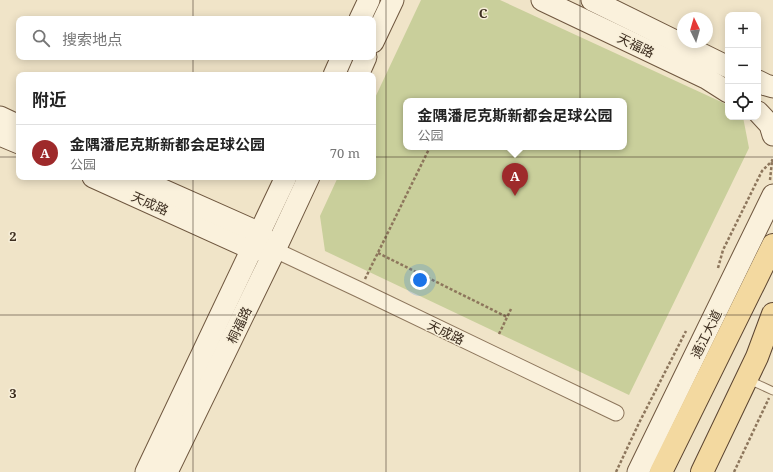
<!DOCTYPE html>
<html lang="zh">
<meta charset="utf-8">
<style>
:root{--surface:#fff;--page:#f2f2f2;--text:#222;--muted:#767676;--line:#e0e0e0;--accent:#9e2a2b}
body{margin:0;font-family:"Noto Serif","Noto Sans SC",serif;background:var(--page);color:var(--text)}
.controls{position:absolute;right:12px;top:12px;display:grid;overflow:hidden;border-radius:8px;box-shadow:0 2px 10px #0003}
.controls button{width:36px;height:36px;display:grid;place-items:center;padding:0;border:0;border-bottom:1px solid var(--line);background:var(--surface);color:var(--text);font:20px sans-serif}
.compass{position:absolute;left:677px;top:12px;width:36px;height:36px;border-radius:50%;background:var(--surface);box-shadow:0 2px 10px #0003;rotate:355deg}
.you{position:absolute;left:420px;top:280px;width:14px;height:14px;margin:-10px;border:3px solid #fff;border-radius:50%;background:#1a73e8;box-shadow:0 0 0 6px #1a73e833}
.badge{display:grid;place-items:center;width:26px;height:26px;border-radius:50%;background:var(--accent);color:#fff;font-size:13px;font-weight:700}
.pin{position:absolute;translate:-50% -33px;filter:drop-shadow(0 1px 2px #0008)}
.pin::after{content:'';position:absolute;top:21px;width:14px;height:12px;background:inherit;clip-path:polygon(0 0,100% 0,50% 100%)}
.popup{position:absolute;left:403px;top:98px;width:224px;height:52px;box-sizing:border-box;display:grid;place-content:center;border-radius:8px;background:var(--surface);filter:drop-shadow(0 1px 3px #0005);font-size:13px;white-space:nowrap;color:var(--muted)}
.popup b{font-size:15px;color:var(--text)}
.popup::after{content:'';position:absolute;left:50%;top:100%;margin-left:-8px;border:8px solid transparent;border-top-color:var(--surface)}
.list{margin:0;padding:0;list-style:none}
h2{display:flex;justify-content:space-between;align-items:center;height:52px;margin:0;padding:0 16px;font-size:17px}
h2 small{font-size:13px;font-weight:400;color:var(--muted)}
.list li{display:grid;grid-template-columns:26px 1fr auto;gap:12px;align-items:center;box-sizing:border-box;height:56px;padding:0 16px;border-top:1px solid var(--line)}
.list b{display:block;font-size:15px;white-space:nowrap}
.list p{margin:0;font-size:13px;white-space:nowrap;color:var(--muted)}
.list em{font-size:13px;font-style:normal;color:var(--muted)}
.icon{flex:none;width:22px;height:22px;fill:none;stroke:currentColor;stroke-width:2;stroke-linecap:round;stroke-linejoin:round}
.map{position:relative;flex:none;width:773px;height:472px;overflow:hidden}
.search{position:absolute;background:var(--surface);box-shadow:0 2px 10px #0003;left:16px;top:16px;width:360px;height:44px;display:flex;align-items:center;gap:10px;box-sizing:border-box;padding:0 14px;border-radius:8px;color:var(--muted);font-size:15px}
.panel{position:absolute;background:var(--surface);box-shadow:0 2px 10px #0003;left:16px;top:72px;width:360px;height:108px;border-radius:8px}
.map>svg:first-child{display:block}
</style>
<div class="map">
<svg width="773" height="472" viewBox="0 0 773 472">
<rect width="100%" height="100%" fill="#f0e4c8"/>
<path fill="#c9cf9b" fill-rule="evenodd" d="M421,0h79l228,105v12h15l6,31 -120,247 -304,-144 -5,-35 18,-39h35v-75zM406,101h218v46h-218z"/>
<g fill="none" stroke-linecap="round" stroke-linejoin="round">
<defs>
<path id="lane" d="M749,380l24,11"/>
<path id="street" d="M275,250l85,40 256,123"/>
<g id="secondary">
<path d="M542,0l164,78 22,14"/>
<path d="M592,0l136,67"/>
<path d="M360,19l9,-19"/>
<path d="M373,42l20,-42"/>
<path d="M334,75l8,-18"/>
<path d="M358,75l8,-18"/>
<path d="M758,81l8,4 7,2"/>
<path d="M758,112l12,13 3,10"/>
<path d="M0,117l19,9"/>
<path d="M0,135l19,8"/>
<path d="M93,177l159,72 14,1"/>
<path d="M134,177l126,56 9,11"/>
<path d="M146,472l140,-295"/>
<path d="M167,472l108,-222 34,-73"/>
<path d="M638,472l135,-277"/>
</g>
<g id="primary">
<path d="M661,472l112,-227"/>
<path d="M702,472l55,-115 16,-43"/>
</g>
</defs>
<use href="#lane" stroke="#8d765c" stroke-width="9"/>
<use href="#street" stroke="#8d765c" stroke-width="17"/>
<use href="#secondary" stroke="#6f573f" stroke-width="23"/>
<use href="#primary" stroke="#5b4430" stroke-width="24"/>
<g stroke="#8d765c" stroke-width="2.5" stroke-dasharray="3 2" stroke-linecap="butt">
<path d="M770,180l2,-19"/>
<path d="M378,253l129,64"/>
<path d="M718,268l5,-18 39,-79 10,-10 1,-3"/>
<path d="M365,279l65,-132"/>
<path d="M499,334l12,-25"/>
<path d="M616,472l23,-49 47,-92"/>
<path d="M734,472l35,-74"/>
</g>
<use href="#lane" stroke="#faf1dc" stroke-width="7"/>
<use href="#street" stroke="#faf1dc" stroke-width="15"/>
<use href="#secondary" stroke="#faf1dc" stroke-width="21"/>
<use href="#primary" stroke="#f3d9a0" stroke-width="22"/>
</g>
<path fill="none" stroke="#3d2e20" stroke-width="1" stroke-opacity="0.55" d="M193,0v19M386,0v472M580,0v472M193,57v18M0,157h19M373,157h400M193,177v295M0,315h773"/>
<g text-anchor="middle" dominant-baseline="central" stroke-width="3" stroke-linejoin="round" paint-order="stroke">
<g font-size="13" fill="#3d2e20" stroke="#f7eed8">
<text transform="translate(636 45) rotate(26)">天福路</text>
<text transform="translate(150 203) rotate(24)">天成路</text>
<text transform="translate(239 325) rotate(-64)">桐福路</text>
<text transform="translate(446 332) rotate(26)">天成路</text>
<text transform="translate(706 334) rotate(-64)">通江大道</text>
</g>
</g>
<g font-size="13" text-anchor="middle" font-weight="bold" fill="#3d2e20" stroke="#f7eed8" stroke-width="3" stroke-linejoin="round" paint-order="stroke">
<text x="483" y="18">C</text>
<text x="13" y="241">2</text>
<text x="13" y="398">3</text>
</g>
</svg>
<div class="controls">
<button>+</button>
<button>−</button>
<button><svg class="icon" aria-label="locate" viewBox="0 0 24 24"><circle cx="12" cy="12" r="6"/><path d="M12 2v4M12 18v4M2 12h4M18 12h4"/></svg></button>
</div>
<svg class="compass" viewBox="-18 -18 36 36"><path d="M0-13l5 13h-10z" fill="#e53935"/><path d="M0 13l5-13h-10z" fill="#767676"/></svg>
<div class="you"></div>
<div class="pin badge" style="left:515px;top:196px">A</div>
<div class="popup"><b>金隅潘尼克斯新都会足球公园</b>公园</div>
<div class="search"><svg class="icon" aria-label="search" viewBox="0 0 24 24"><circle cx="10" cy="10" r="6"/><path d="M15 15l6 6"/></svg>搜索地点</div>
<section class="panel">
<h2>附近<small></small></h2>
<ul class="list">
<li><span class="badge">A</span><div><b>金隅潘尼克斯新都会足球公园</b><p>公园</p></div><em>70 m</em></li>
</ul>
</section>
</div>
